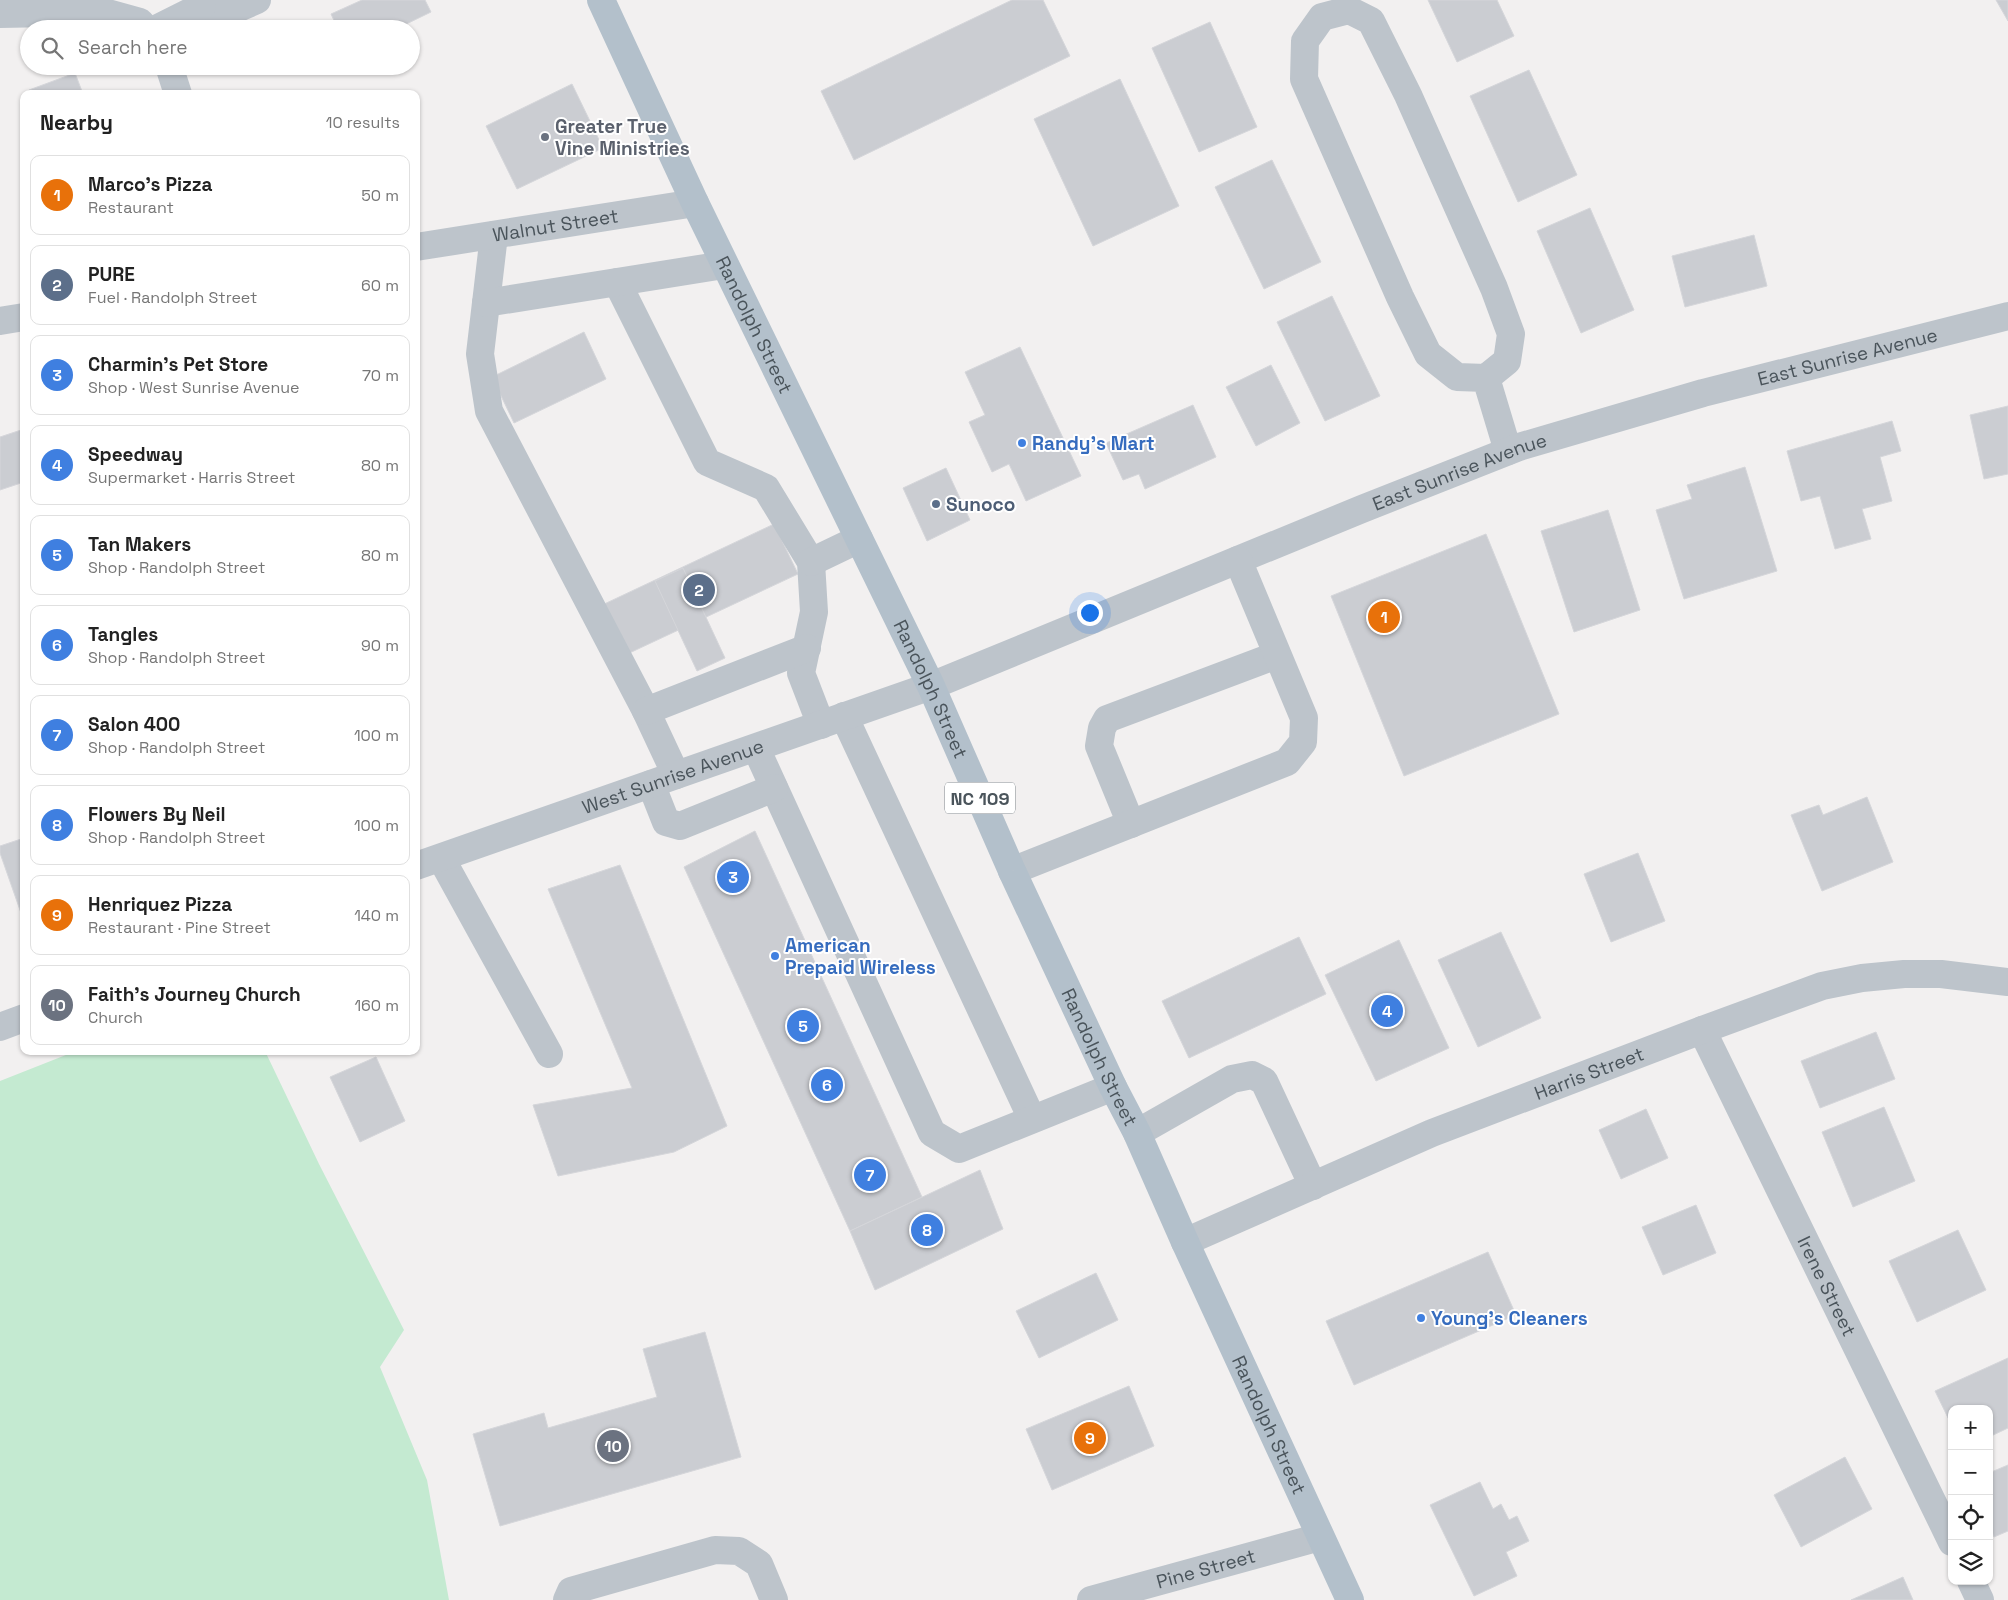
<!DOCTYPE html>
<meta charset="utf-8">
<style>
:root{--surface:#fff;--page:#f6f6f6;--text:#222;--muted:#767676;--line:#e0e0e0;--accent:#1a73e8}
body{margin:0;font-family:"Space Grotesk",sans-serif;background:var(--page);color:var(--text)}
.controls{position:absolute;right:15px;bottom:15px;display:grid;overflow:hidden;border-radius:10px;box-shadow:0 1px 4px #0004}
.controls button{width:45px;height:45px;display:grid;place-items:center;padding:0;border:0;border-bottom:1px solid var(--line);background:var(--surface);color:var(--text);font:25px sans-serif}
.you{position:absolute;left:1089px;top:612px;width:18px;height:18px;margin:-12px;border:4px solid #fff;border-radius:50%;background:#1a73e8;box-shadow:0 0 0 8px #1a73e833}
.badge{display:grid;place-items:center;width:32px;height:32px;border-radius:50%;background:var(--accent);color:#fff;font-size:16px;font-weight:700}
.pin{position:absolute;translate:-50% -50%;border:2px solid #fff;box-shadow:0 1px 5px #0006}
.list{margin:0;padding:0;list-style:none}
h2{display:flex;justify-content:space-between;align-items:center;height:65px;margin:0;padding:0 20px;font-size:21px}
h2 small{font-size:16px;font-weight:400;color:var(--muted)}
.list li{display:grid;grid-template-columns:32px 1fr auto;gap:15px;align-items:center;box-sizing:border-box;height:80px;margin:0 10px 10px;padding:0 10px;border:1px solid var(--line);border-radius:10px}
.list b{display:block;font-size:19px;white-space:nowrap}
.list p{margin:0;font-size:16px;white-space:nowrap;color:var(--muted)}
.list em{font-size:16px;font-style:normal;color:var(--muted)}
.icon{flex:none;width:28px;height:28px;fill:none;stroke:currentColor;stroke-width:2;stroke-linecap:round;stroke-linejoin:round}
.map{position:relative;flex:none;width:2008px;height:1600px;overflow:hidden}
.search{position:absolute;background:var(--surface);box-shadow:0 1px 4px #0004;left:20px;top:20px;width:400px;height:55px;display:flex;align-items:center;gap:12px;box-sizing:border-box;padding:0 18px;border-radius:28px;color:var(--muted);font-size:19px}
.panel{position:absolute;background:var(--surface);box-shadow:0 1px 4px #0004;left:20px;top:90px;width:400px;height:965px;border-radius:10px}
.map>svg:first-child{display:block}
</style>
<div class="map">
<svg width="2008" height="1600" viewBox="0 0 2008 1600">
<rect width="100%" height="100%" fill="#f2f0f0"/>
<path fill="#c4ead1" d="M76,1051h189l54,113 85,166 -24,37 47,113 22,120h-449v-519z"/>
<g fill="#cbcdd2" stroke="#d5d6da">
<path d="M362,0h63l6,12 -35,17h-58l-7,-15z"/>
<path d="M1012,0h31l27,56 -216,104 -33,-69z"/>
<path d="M1428,0h69l17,36 -57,26z"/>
<path d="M1996,0h12v21z"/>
<path d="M1210,22l47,105 -58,25 -47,-104z"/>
<path d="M1529,70l48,105 -59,27 -48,-106z"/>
<path d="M75,73l8,21h-53l-1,-4z"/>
<path d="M1120,79l59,127 -86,40 -59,-127z"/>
<path d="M572,84l31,64 -86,41 -31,-63z"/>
<path d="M1272,160l49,102 -57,27 -49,-102z"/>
<path d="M1590,208l44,102 -53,23 -44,-102z"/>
<path d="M1754,235l13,51 -82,21 -13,-51z"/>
<path d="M1332,296l48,100 -55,25 -48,-99z"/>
<path d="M584,332l22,47 -92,44 -22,-46z"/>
<path d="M1020,347l61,129 -55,25 -17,-37 -17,8 -23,-50 16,-7 -20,-43z"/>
<path d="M1271,365l29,58 -44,23 -30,-59z"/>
<path d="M1193,405l23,52 -71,32 -6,-15 -16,6 -17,-37z"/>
<path d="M2008,406v68l-24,5 -14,-64z"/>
<path d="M1892,421l9,30 -21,6 12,44 -30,8 9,30 -36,10 -15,-53 -19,5 -14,-50z"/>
<path d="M24,429v53l-24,8v-53z"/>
<path d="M1745,467l32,104 -93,28 -28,-89 36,-11 -5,-14z"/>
<path d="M946,468l24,52 -43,21 -24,-53z"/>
<path d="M1608,510l32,100 -66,22 -33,-101z"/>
<path d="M774,524l24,50 -175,82 -23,-50z"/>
<path d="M1486,534l73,180 -155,62 -73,-180z"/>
<path d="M683,568l42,90 -28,13 -42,-90z"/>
<path d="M1867,797l26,65 -71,29 -31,-76 28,-10 4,10z"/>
<path d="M755,831l167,366 -72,34 -166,-364z"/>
<path d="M24,838v74l-3,1 -21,-60v-7z"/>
<path d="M1638,853l27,68 -54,21 -27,-68z"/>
<path d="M620,865l107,261 -53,26 -116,24 -25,-71 99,-17 -84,-199z"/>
<path d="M1501,932l40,86 -63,29 -40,-87z"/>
<path d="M1299,937l27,57 -137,64 -27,-57z"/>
<path d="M1399,940l50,108 -73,33 -51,-106z"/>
<path d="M1876,1032l19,47 -75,29 -19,-47z"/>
<path d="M376,1057l29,64 -45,21 -30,-65z"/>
<path d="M1884,1107l31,74 -62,26 -31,-75z"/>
<path d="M1646,1109l22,49 -47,21 -22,-49z"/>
<path d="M980,1170l23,59 -128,61 -25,-59z"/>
<path d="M1696,1205l20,48 -53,22 -21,-48z"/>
<path d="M1958,1230l28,60 -69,32 -28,-61z"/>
<path d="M1488,1252l28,63 -162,70 -28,-64z"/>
<path d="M1096,1273l22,47 -79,38 -23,-47z"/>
<path d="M705,1332l36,125 -241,69 -27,-92 71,-21 4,15 109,-31 -14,-48z"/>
<path d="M2008,1358v70l-19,9v-28h-37v17l-17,-35z"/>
<path d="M1129,1386l25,60 -102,44 -26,-61z"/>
<path d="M1845,1457l27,52 -71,38 -27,-52z"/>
<path d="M2008,1465v66l-14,6 -5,-13v-51z"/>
<path d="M1480,1482l13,27 8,-5 8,16 8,-4 12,25 -23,11 11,24 -43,20 -44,-91z"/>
<path d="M1903,1577l10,23h-62z"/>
</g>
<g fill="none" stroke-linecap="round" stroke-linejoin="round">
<g stroke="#bdc4cb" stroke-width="28">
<path d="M202,6l23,8 32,-14"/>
<path d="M0,14l104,-2 36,10 6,7"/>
<path d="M156,29l46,-23 -2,-6"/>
<path d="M169,66l9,28"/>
<path d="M494,235l-14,119 9,57 157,300 30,64"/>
<path id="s1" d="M416,247l279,-44"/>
<path d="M617,282l90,180 59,26 45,74 3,50 -13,61 20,52"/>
<path d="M486,303l238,-38"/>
<path d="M0,321l24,-4"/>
<path d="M1486,378l-29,-1 -29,-23 -28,-57 -96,-218 1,-38 17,-24 27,-7 22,11 37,74 86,193 17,46 -4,27 -21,17 22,73"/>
<path d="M811,562l48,-23"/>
<path d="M646,711l161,-63"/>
<path d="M844,716l188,403"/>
<path d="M756,748l176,385 27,16 154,-62"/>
<path d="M651,784l15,38 14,4 94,-38"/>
<path d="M1131,824l-32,-78 3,-18 5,-9 170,-64"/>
<path d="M441,858l108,196"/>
<path id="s2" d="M416,866l515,-180 431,-177 157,-62 184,-54 305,-77"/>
<path d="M1012,871l275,-109 16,-20 1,-24 -66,-158"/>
<path d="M0,1027l24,-9"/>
<path id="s3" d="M1702,1030l250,512"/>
<path d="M1137,1133l95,-54 20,-4 12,6 49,105"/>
<path id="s4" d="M1185,1242l247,-109 270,-103 120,-44 40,-8 42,-4h37l67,8"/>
<path d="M1971,1581l9,19"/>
<path d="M567,1600l4,-9 144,-41 24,1 20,13 15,36"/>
<path id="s5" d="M1091,1600l229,-63"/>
</g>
<path stroke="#b3c0cb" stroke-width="28" id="s6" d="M601,0l94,203 236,483 81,185 101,216 24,46 48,109 165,358"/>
</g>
<circle fill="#6b7280" stroke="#fff" stroke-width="2" cx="545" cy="137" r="5"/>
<g fill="#3f7fe0" stroke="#fff" stroke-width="2">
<circle cx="1022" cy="443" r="5"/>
<circle cx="775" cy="956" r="5"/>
<circle cx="1421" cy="1318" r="5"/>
</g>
<circle fill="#5c6f8a" stroke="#fff" stroke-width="2" cx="936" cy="504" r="5"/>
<g text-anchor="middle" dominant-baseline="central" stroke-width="4" stroke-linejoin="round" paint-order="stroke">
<rect fill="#fff" stroke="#80878c" stroke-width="1" x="945" y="782.5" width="70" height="31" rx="4"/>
<g font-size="18" font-weight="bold" fill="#4a545b">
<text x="980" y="798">NC 109</text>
</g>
<g font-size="19" font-weight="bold" fill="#5b616d" stroke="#fff" text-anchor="start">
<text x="555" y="126">Greater True<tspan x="555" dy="22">Vine Ministries</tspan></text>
</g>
<g font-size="19" fill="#4a545b" stroke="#fff">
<text stroke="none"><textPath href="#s1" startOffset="141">Walnut Street</textPath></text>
<text stroke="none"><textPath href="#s6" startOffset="359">Randolph Street</textPath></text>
<text stroke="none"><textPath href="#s2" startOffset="1521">East Sunrise Avenue</textPath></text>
<text stroke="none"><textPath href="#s2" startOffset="1116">East Sunrise Avenue</textPath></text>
<text stroke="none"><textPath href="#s6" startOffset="764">Randolph Street</textPath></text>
<text stroke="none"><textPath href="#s2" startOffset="272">West Sunrise Avenue</textPath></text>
<text stroke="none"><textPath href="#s6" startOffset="1169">Randolph Street</textPath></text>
<text stroke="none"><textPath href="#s4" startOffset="438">Harris Street</textPath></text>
<text stroke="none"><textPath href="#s3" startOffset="285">Irene Street</textPath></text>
<text stroke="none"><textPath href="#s6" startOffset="1574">Randolph Street</textPath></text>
<text stroke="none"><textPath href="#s5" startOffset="119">Pine Street</textPath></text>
</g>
<g font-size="19" font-weight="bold" fill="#366cbe" stroke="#fff" text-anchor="start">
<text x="1032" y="443">Randy's Mart</text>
<text x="785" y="945">American<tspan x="785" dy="22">Prepaid Wireless</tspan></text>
<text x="1431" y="1318">Young's Cleaners</text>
</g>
<g font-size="19" font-weight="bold" fill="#4e5e75" stroke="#fff" text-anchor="start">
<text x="946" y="504">Sunoco</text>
</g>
</g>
</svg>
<div class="controls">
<button>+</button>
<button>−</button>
<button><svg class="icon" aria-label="locate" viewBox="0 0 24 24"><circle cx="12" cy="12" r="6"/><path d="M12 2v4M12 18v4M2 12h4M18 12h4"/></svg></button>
<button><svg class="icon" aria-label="layers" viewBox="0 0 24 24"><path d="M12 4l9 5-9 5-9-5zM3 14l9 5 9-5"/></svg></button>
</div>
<div class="you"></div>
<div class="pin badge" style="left:1384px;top:617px;background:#e8710a">1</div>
<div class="pin badge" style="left:699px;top:590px;background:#5c6f8a">2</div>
<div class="pin badge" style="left:733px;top:877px;background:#3f7fe0">3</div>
<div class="pin badge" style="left:1387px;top:1011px;background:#3f7fe0">4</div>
<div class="pin badge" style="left:803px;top:1026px;background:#3f7fe0">5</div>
<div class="pin badge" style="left:827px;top:1085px;background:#3f7fe0">6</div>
<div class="pin badge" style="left:870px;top:1175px;background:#3f7fe0">7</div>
<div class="pin badge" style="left:927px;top:1230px;background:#3f7fe0">8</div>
<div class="pin badge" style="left:1090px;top:1438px;background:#e8710a">9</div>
<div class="pin badge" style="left:613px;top:1446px;background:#6b7280">10</div>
<div class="search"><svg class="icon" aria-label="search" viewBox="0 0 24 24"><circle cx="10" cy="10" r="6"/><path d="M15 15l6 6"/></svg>Search here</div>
<section class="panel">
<h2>Nearby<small>10 results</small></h2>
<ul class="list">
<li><span class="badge" style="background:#e8710a">1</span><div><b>Marco's Pizza</b><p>Restaurant</p></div><em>50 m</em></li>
<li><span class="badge" style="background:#5c6f8a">2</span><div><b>PURE</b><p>Fuel · Randolph Street</p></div><em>60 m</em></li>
<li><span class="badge" style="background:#3f7fe0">3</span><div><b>Charmin's Pet Store</b><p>Shop · West Sunrise Avenue</p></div><em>70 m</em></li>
<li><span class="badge" style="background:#3f7fe0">4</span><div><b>Speedway</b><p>Supermarket · Harris Street</p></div><em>80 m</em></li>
<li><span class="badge" style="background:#3f7fe0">5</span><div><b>Tan Makers</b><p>Shop · Randolph Street</p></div><em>80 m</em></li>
<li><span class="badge" style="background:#3f7fe0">6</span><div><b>Tangles</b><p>Shop · Randolph Street</p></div><em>90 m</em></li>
<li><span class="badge" style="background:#3f7fe0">7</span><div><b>Salon 400</b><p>Shop · Randolph Street</p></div><em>100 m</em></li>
<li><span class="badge" style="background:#3f7fe0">8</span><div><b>Flowers By Neil</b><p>Shop · Randolph Street</p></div><em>100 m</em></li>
<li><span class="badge" style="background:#e8710a">9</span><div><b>Henriquez Pizza</b><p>Restaurant · Pine Street</p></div><em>140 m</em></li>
<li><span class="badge" style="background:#6b7280">10</span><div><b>Faith's Journey Church</b><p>Church</p></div><em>160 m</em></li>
</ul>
</section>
</div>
